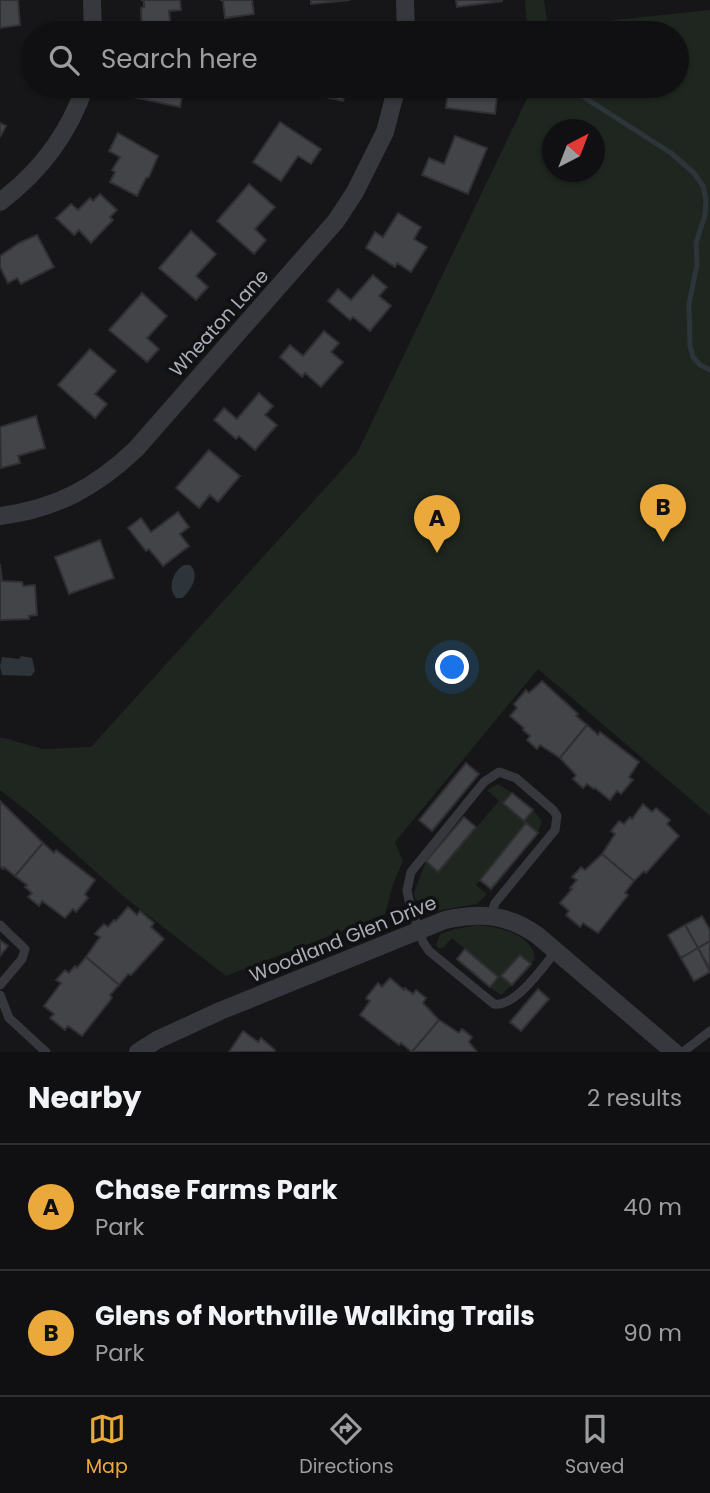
<!DOCTYPE html>
<style>
:root{--surface:#101012;--page:#19191b;--text:#f1f3f6;--muted:#9c9d9f;--line:#303032;--accent:#eba93b}
body{margin:0;font-family:Poppins,sans-serif;background:var(--page);color:var(--text)}
.compass{position:absolute;left:542px;top:119px;width:63px;height:63px;border-radius:50%;background:var(--surface);box-shadow:0 2px 5px #0004;rotate:42deg}
.you{position:absolute;left:453px;top:668px;width:24px;height:24px;margin:-18px;border:5px solid #fff;border-radius:50%;background:#1a73e8;box-shadow:0 0 0 10px #1a73e833}
.badge{display:grid;place-items:center;width:46px;height:46px;border-radius:50%;background:var(--accent);color:#111;font-size:23px;font-weight:700}
.pin{position:absolute;translate:-50% -58px;filter:drop-shadow(0 2px 4px #0008)}
.pin::after{content:'';position:absolute;top:37px;width:24px;height:21px;background:inherit;clip-path:polygon(0 0,100% 0,50% 100%)}
.list{margin:0;padding:0;list-style:none}
h2{display:flex;justify-content:space-between;align-items:center;height:91px;margin:0;padding:0 28px;font-size:30px}
h2 small{font-size:23px;font-weight:400;color:var(--muted)}
.list li{display:grid;grid-template-columns:46px 1fr auto;gap:21px;align-items:center;box-sizing:border-box;height:126px;padding:0 28px;border-top:2px solid var(--line)}
.list b{display:block;font-size:26px;white-space:nowrap}
.list p{margin:0;font-size:23px;white-space:nowrap;color:var(--muted)}
.list em{font-size:23px;font-style:normal;color:var(--muted)}
.icon{flex:none;width:38px;height:38px;fill:none;stroke:currentColor;stroke-width:2;stroke-linecap:round;stroke-linejoin:round}
.map{position:relative;flex:none;width:710px;height:1052px;overflow:hidden}
.search{position:absolute;background:var(--surface);box-shadow:0 2px 5px #0004;left:21px;right:21px;top:21px;height:77px;display:flex;align-items:center;gap:18px;box-sizing:border-box;padding:0 24px;border-radius:38px;color:var(--muted);font-size:26px}
.sheet{height:343px;background:var(--surface)}
nav{display:flex;justify-content:space-around;align-items:center;box-sizing:border-box;height:98px;border-top:2px solid var(--line);background:var(--surface);font-size:19px;color:var(--muted)}
nav a{display:grid;justify-items:center;gap:4px}
nav .on{color:var(--accent)}
.map>svg:first-child{display:block}
</style>
<div class="map">
<svg width="710" height="1052" viewBox="0 0 710 1052">
<rect width="100%" height="100%" fill="#161618"/>
<g fill="#1e261f" fill-rule="evenodd">
<path d="M525,0h19l4,27 162,-17v806l-172,-147 -143,173 8,19 -10,23 -8,30 -118,46 -14,17 -10,-8 -17,7 -103,-80 -92,-82 -31,-24v-52h4l39,11 48,-2 266,-294 176,-367h144v-53h-149zM552,130h42v42h-42z"/>
<path d="M498,784l14,9 -9,10 21,17 9,-10 9,11 -4,12 -12,-9 -50,61 11,9 -10,10 -41,7 -11,-2 -10,-11 -1,-5 12,-32 13,10 60,-70 -12,-11z"/>
<path d="M478,925c21,2 55,9 57,34l-4,5 -12,-9 -17,21 10,9 -11,10 -11,-8 8,-10 -46,-39 -9,10h-5l-2,-3 4,-11 15,-5z"/>
</g>
<g fill="#2d353b">
<path d="M184,565h6c10,9 2,25 -8,33h-6c-9,-10 -3,-27 8,-33z"/>
<path d="M21,656l11,2 3,13 -4,5 -29,-1 -2,-9 2,-9 17,2z"/>
</g>
<g fill="none" stroke-linecap="round" stroke-linejoin="round">
<path stroke="#2d353b" stroke-width="5" d="M574,86l8,10 89,57 23,20 9,13 3,14 -1,15 -9,28 1,22 -8,39 1,42 3,11 7,8 10,5"/>
</g>
<g fill="#434448" stroke="#303034" stroke-width="2">
<path d="M0,0h18l2,25 -20,3z"/>
<path d="M141,0h39l1,10 -12,1 2,17 -29,3 -1,-23 3,-1v-6z"/>
<path d="M220,0h32l2,14 -29,4 -2,-17z"/>
<path d="M311,0h39l-39,4z"/>
<path d="M456,0h46v1l-45,6z"/>
<path d="M135,86h49l-4,21 -47,-10z"/>
<path d="M301,86h46l-4,15 -43,-10z"/>
<path d="M464,86h34l-3,28 -49,-6 2,-18 15,1z"/>
<path d="M280,122l41,27 -10,15 -13,-8 -17,25 -28,-19z"/>
<path d="M0,123l6,3 -6,11z"/>
<path d="M118,133l40,23 -9,21 -3,1 -9,18 -27,-14 5,-10 -3,-2 8,-13 -11,-6z"/>
<path d="M455,136l32,12 -19,46 -46,-19 7,-17 15,6z"/>
<path d="M249,184l26,23 -20,22 11,11 -12,14 -37,-33z"/>
<path d="M100,194l17,16 -7,7 3,3 -22,23 -12,-13 -5,5 -18,-17 15,-14 7,6 12,-12 3,3z"/>
<path d="M398,213l23,14 -7,12 13,8 -16,25 -14,-9 -2,4 -29,-19 9,-16 8,5z"/>
<path d="M191,231l25,23 -20,22 12,11 -12,13 -37,-32z"/>
<path d="M37,235l17,32 -33,17 -4,-6 -9,5 -8,-16v-11l19,-13z"/>
<path d="M373,275l14,12 -8,9 12,10 -21,25 -17,-14 -3,3 -22,-19 10,-12 13,11z"/>
<path d="M142,293l25,23 -20,22 12,11 -12,13 -38,-32z"/>
<path d="M324,331l15,12 -8,9 12,10 -22,25 -16,-14 -3,4 -22,-20 10,-12 13,11z"/>
<path d="M90,349l26,22 -21,23 12,10 -12,14 -37,-33z"/>
<path d="M259,393l14,13 -8,9 12,10 -22,25 -16,-14 -3,3 -22,-19 10,-12 13,11z"/>
<path d="M36,416l9,32 -27,8 2,7 -19,5 -1,-41z"/>
<path d="M209,450l31,26 -22,26 -8,-7 -11,13 -23,-20z"/>
<path d="M178,512l11,15 -9,7 9,12 -26,20 -14,-17 -3,2 -18,-23 13,-10 10,14z"/>
<path d="M100,540l14,38 -45,16 -14,-37z"/>
<path d="M0,564l2,17 20,1 1,4 12,-1 2,30 -8,1v3l-29,1z"/>
<path d="M542,681l36,33 -2,2 11,9 -27,33 -20,-13 -3,4 -10,-9 3,-4 -7,-6 1,-2 -14,-12 7,-8 -3,-4 12,-14 3,3z"/>
<path d="M587,725l11,10 2,-3 39,30 -10,15 4,3 -12,14 -4,-3 -7,9 -15,-12 -1,1 -7,-5 -4,4 -10,-9 3,-4 -16,-17z"/>
<path d="M466,763l13,11 -47,57 -13,-11z"/>
<path d="M512,793l21,17 -9,11 -21,-18z"/>
<path d="M0,801l43,42 -28,33 -11,-9 -1,2 -3,-3z"/>
<path d="M643,804l9,8 4,-4 14,12 -3,4 12,12 -33,37 -2,-2 -10,10 -32,-27 13,-20 -4,-3 8,-10 5,3 6,-7 2,2z"/>
<path d="M464,817l12,10 -38,45 -12,-11z"/>
<path d="M526,823l12,10 -47,56 -11,-9z"/>
<path d="M43,843l11,10 2,-3 39,30 -10,14 3,4 -12,14 -3,-3 -8,9 -23,-17 -3,5 -11,-9 4,-4 -7,-6 2,-2 -12,-9z"/>
<path d="M602,854l32,27 -9,12 3,2 -30,38 -15,-10 -3,4 -14,-12 3,-4 -9,-8 12,-14 -2,-1 7,-8 -5,-3 9,-10 4,3z"/>
<path d="M128,907l9,8 3,-4 14,12 -3,4 13,12 -33,36 -3,-1 -9,11 -33,-28 14,-20 -5,-3 4,-5 5,-5 4,3 6,-7 2,1z"/>
<path d="M702,916l8,14v11l-12,7 -13,-23z"/>
<path d="M685,925l13,23 -17,10 -13,-23z"/>
<path d="M0,940l8,6 -8,10z"/>
<path d="M710,941v28l-12,-21z"/>
<path d="M698,948l12,24 -16,9 -13,-23z"/>
<path d="M465,949l33,28 -8,10 -33,-28z"/>
<path d="M520,955l11,9 -19,21 -11,-9z"/>
<path d="M86,957l33,28 -9,10 2,3 -30,38 -14,-10 -3,4 -15,-12 4,-4 -10,-8 17,-23 -5,-3 9,-10 4,3 6,-7 2,2z"/>
<path d="M390,978l14,12 1,-2 8,6 3,-4 6,5 4,3 -3,5 16,17 -27,32 -11,-9 -2,2 -39,-30 10,-14 -4,-3 12,-15 4,4z"/>
<path d="M538,989l11,10 -28,32 -11,-9z"/>
<path d="M439,1020l20,13 3,-4 10,8 -3,5 8,10h-65z"/>
<path d="M243,1031l15,11 3,-4 14,12 -1,2h-45z"/>
</g>
<g fill="none" stroke-linecap="round" stroke-linejoin="round">
<g stroke="#37383d" stroke-width="9">
<path d="M491,915l4,-12 60,-73 2,-14 -4,-6 -37,-32 -17,-6 -15,10 -73,90 -4,18 3,15 13,37 6,9 65,53c22,3 49,-37 62,-53"/>
<path d="M0,925l25,24 -3,10 -22,26"/>
<path d="M0,995l9,23 37,34"/>
<path d="M683,1052l27,-21"/>
</g>
<g stroke="#37383d" stroke-width="18">
<path d="M92,0l1,33"/>
<path d="M405,0l1,33"/>
<path d="M0,202c41,-31 69,-68 85,-116"/>
<path d="M0,516c56,-7 96,-29 136,-67l200,-228 19,-29 30,-60 12,-46"/>
<path d="M138,1052l19,-12 63,-29 225,-91c35,-8 62,-6 92,15l137,117"/>
</g>
</g>
<g text-anchor="middle" dominant-baseline="central" stroke-width="7" stroke-linejoin="round" paint-order="stroke">
<g font-size="19" fill="#a9aeb7" stroke="#111113">
<text transform="translate(219 323) rotate(-48)">Wheaton Lane</text>
<text transform="translate(343 939) rotate(-22)">Woodland Glen Drive</text>
</g>
</g>
</svg>
<svg class="compass" viewBox="-18 -18 36 36"><path d="M0-13l5 13h-10z" fill="#e53935"/><path d="M0 13l5-13h-10z" fill="#9c9d9f"/></svg>
<div class="you"></div>
<div class="pin badge" style="left:437px;top:553px">A</div>
<div class="pin badge" style="left:663px;top:542px">B</div>
<div class="search"><svg class="icon" aria-label="search" viewBox="0 0 24 24"><circle cx="10" cy="10" r="6"/><path d="M15 15l6 6"/></svg>Search here</div>
</div>
<section class="sheet">
<h2>Nearby<small>2 results</small></h2>
<ul class="list">
<li><span class="badge">A</span><div><b>Chase Farms Park</b><p>Park</p></div><em>40 m</em></li>
<li><span class="badge">B</span><div><b>Glens of Northville Walking Trails</b><p>Park</p></div><em>90 m</em></li>
</ul>
</section>
<nav>
<a class="on"><svg class="icon" aria-label="map" viewBox="0 0 24 24"><path d="M3 6l6-2 6 2 6-2v14l-6 2-6-2-6 2zM9 4v14M15 6v14"/></svg>Map</a>
<a><svg class="icon" aria-label="directions" viewBox="0 0 24 24"><path d="M12 3l9 9-9 9-9-9zM9 14v-3h6M13 9l2 2-2 2"/></svg>Directions</a>
<a><svg class="icon" aria-label="saved" viewBox="0 0 24 24"><path d="M7 4h10v16l-5-4-5 4z"/></svg>Saved</a>
</nav>
